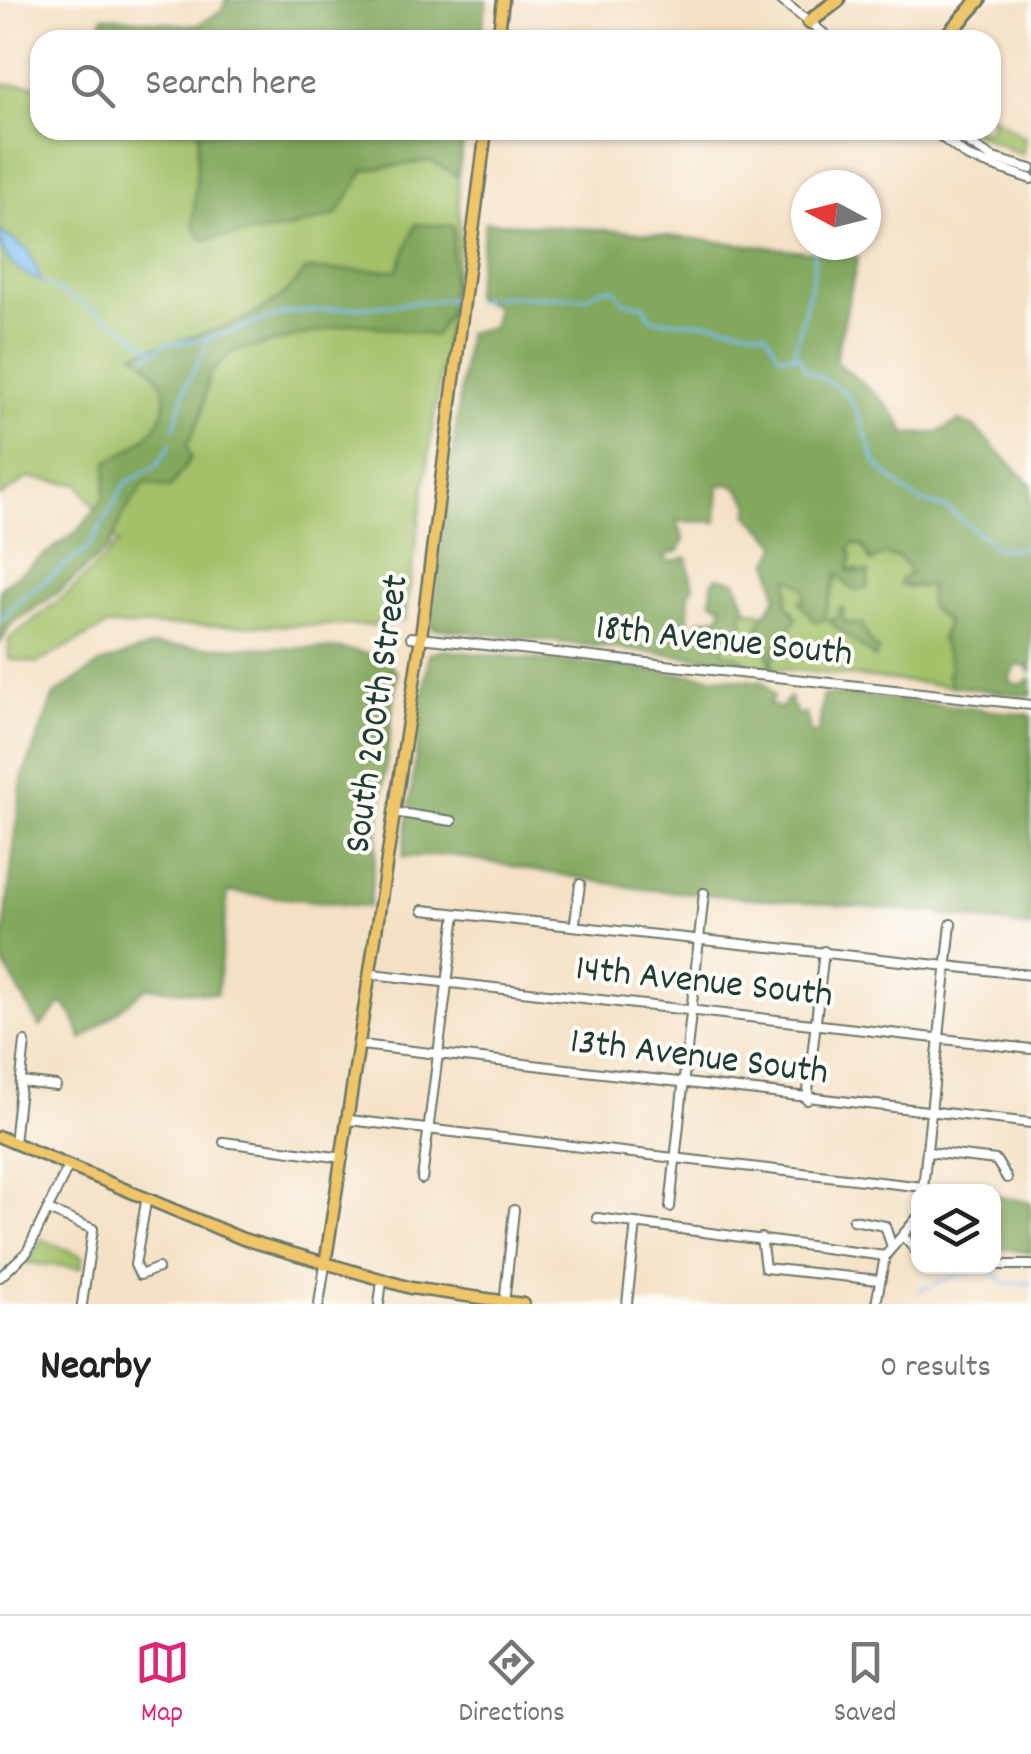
<!DOCTYPE html>
<style>
:root{--surface:#fff;--page:#f6f6f6;--text:#222;--muted:#767676;--line:#e0e0e0;--accent:#db2777}
body{margin:0;font-family:Dekko,sans-serif;background:var(--page);color:var(--text)}
.controls{position:absolute;right:30px;bottom:30px;display:grid;overflow:hidden;border-radius:20px;box-shadow:0 2px 8px #0004}
.controls button{width:90px;height:90px;display:grid;place-items:center;padding:0;border:0;border-bottom:2px solid var(--line);background:var(--surface);color:var(--text);font:50px sans-serif}
.compass{position:absolute;left:791px;top:170px;width:90px;height:90px;border-radius:50%;background:var(--surface);box-shadow:0 2px 8px #0004;rotate:277deg}
.list{margin:0;padding:0;list-style:none}
h2{display:flex;justify-content:space-between;align-items:center;height:130px;margin:0;padding:0 40px;font-size:42px}
h2 small{font-size:32px;font-weight:400;color:var(--muted)}
.icon{flex:none;width:55px;height:55px;fill:none;stroke:currentColor;stroke-width:2;stroke-linecap:round;stroke-linejoin:round}
.map{position:relative;flex:none;width:1031px;height:1304px;overflow:hidden}
.search{position:absolute;background:var(--surface);box-shadow:0 2px 8px #0004;left:30px;right:30px;top:30px;height:110px;display:flex;align-items:center;gap:25px;box-sizing:border-box;padding:0 35px;border-radius:30px;color:var(--muted);font-size:38px}
.sheet{height:310px;background:var(--surface)}
nav{display:flex;justify-content:space-around;align-items:center;box-sizing:border-box;height:140px;border-top:2px solid var(--line);background:var(--surface);font-size:28px;color:var(--muted)}
nav a{display:grid;justify-items:center;gap:5px}
nav .on{color:var(--accent)}
.map>svg:first-child{display:block}
</style>
<div class="map">
<svg width="1031" height="1304" viewBox="0 0 1031 1304">
<rect width="100%" height="100%" fill="#fdfcf7"/>
<filter id="ink" filterUnits="userSpaceOnUse"><feTurbulence type="fractalNoise" baseFrequency=".01" numOctaves="2"/><feDisplacementMap in="SourceGraphic" scale="20" xChannelSelector="R" yChannelSelector="G"/><feConvolveMatrix kernelMatrix="1 2 1 2 8 2 1 2 1" color-interpolation-filters="sRGB"/></filter>
<filter id="wash" filterUnits="userSpaceOnUse"><feTurbulence type="fractalNoise" baseFrequency=".0048" numOctaves="4" result="noise"/><feDisplacementMap in="SourceGraphic" scale="40" xChannelSelector="R" yChannelSelector="G"/><feGaussianBlur stdDeviation="2.25" result="paint"/><feColorMatrix in="noise" values="0 0 0 0 0 0 0 0 0 0 0 0 0 0 0 0 0 1.4 0 .05"/><feComposite in="paint" operator="in"/></filter>
<g filter="url(#wash)">
<rect width="100%" height="100%" fill="#f4e0c4"/>
<g fill="#a3c169" stroke="#617f4e" stroke-width="2.5">
<path d="M0,84l40,1v45h159v28l166,12 65,-9 28,15 2,63 -55,381 -20,5 -278,1 -70,37 -28,-4v-20l64,-50 45,-45 -39,-60 -51,-6 -28,19z"/>
<path d="M991,115l34,23 -3,17 -53,-25h22z"/>
<path d="M854,543l9,3 8,16 12,-7 17,3 12,16 -7,13h25l-1,20 18,15 -6,17 10,27 -4,9 4,11 -209,-21 5,-2 -22,-9 -7,-18 29,-27 20,6 -8,9 11,38 16,-22 7,-29 -6,-6 2,-29 16,12v12l20,14 12,-36 -9,-15 3,-6 16,28 10,5v-21l-9,1v-21z"/>
<path d="M41,1239l42,17 -2,12 -54,-5z"/>
</g>
<g fill="#82a75d" stroke="#507248" stroke-width="2.5">
<path d="M225,0h262l-7,40h-380l3,-24 93,10 27,-16z"/>
<path d="M199,130h266l-7,46 -28,-15 -65,9 -28,45 -44,13 -90,12 -10,-15z"/>
<path d="M486,222l136,9 236,26 -23,104c26,22 57,41 71,73l31,-1 22,-12 15,6 57,57v190l-3,-7 -11,-2 -7,11 1,6 9,3 11,-7v18l-80,-10 -4,-11 4,-9 -10,-27 6,-17 -18,-15 1,-20 -30,-2v-6l11,-5 -11,-16 -17,-3 -12,7 -8,-16 -9,-3 -5,6 3,6 -4,16 21,1 -1,16 -16,2 -15,-17 -14,48 -8,1 -16,-21 6,-1 -1,-12 -15,-11 -2,28 10,13 -21,31 -4,18 -13,-43 18,-28 -7,-35 9,-16 -31,-31 3,-9c-10,-13 -13,-24 -32,-20l-2,37 -40,-1 7,19 -5,11 -16,5 7,6 17,-5 6,31 -4,5 -2,50 12,-23c7,-4 21,3 24,-14l-12,-5 1,-18 5,-6 19,4 11,28 -6,5 3,7 -4,7 -22,8 7,18 12,1 10,8 -315,-35 35,-295 26,-6 3,-21 -23,-9z"/>
<path d="M416,224l38,2 -4,83 -15,27 -80,-13 -123,29 -23,23 -7,38 -15,33 4,12 -21,30 -25,-5 -22,32 -13,32 -51,45 -48,32 -11,19v-55l80,-59 24,-31 4,-37c52,-23 84,-66 26,-108 57,-17 139,-30 171,-83h92z"/>
<path d="M843,608l1,14 19,3 9,20 7,4 -4,9 -44,-35 -3,-4 9,-1 1,-8z"/>
<path d="M153,646l189,3 43,8 12,16 -28,234 -141,-15 -11,102 -70,-7 -65,53 -8,-23 -11,-14 -23,24 -39,-68 21,-180 32,-84 46,-31z"/>
<path d="M441,650l322,32 11,15 -6,6 13,6 8,-12 8,18 9,-1 5,21 8,-4 4,-35 19,-2 189,21v213l-96,-15 -293,-24 -193,-34 -46,2 26,-204z"/>
<path d="M994,1196l37,6v51l-37,-6z"/>
</g>
<path fill="#7fbef3" stroke="#4f7e94" stroke-width="2.5" d="M0,231l28,19 14,32c-25,-11 -42,-22 -42,-51z"/>
<g fill="none" stroke-linecap="round" stroke-linejoin="round">
<g stroke="#7fbef3" stroke-width="2.5">
<path d="M40,280l85,48 27,21"/>
<path d="M474,301l31,-5 81,2 15,-9 12,-1 11,14 20,3 6,13 8,2 58,3 50,9 13,23 20,1 6,13 39,22 14,22 18,51 30,28 14,9 28,8 49,39 17,2 17,-7"/>
<path d="M794,354l20,-83 -1,-26"/>
<path d="M145,357l21,-13 44,-6 77,-25 168,-14"/>
<path d="M174,427l13,-43 22,-43"/>
<path d="M0,622l15,-19 73,-55 38,-65 31,-17 14,-23"/>
<path d="M919,1290l57,-21 20,5 7,9h28"/>
</g>
</g>
</g>
<g filter="url(#ink)">
<g fill="none" stroke-linecap="round" stroke-linejoin="round">
<defs>
<g id="minor">
<path d="M781,0l51,40"/>
<path d="M932,130l36,27 63,22"/>
<path d="M947,130l46,28 38,11"/>
<path d="M411,637l620,68"/>
<path d="M393,812l59,9"/>
<path d="M423,910l608,65"/>
<path d="M575,922l5,-38"/>
<path d="M372,974l659,75"/>
<path d="M361,1045l670,78"/>
<path d="M21,1082l35,4"/>
<path d="M807,1100l17,-149"/>
<path d="M349,1120l574,67"/>
<path d="M224,1142l119,16"/>
<path d="M14,1143l11,-101"/>
<path d="M928,1152l68,8 11,18"/>
<path d="M422,1179l34,-265"/>
<path d="M923,1188l28,-264"/>
<path d="M146,1202l-11,63 5,10 18,-7"/>
<path d="M670,1207l34,-314"/>
<path d="M48,1210l45,19 -11,75"/>
<path d="M597,1218l288,38"/>
<path d="M853,1220l32,6 7,21"/>
<path d="M904,1237l14,16"/>
<path d="M761,1238l4,30 114,12"/>
<path d="M994,1265h37"/>
<path d="M0,1277l27,-25 41,-85"/>
<path d="M319,1304l6,-39"/>
<path d="M379,1304l3,-23"/>
<path d="M504,1304l10,-94"/>
<path d="M627,1304l9,-81"/>
<path d="M876,1304l9,-48 33,-39"/>
</g>
<g id="major">
<path d="M498,40l5,-40"/>
<path d="M0,1137l243,102 168,49 112,16"/>
<path d="M325,1265l96,-628 65,-507"/>
</g>
<g id="highway">
<path d="M809,22l29,-22"/>
<path d="M943,40l36,-40"/>
</g>
</defs>
<use href="#minor" stroke="#6a7666" stroke-width="12"/>
<use href="#major" stroke="#6a7666" stroke-width="15"/>
<use href="#highway" stroke="#6a7666" stroke-width="18"/>
<use href="#minor" stroke="#fff" stroke-width="8"/>
<use href="#major" stroke="#eec569" stroke-width="10"/>
<use href="#highway" stroke="#eec569" stroke-width="12"/>
</g>
</g>
<g text-anchor="middle" dominant-baseline="central" stroke-width="8" stroke-linejoin="round" paint-order="stroke">
<g font-size="38" fill="#1f3d34" stroke="#fdfcf7">
<text transform="translate(724 643) rotate(6)">18th Avenue South</text>
<text transform="translate(379 714) rotate(-82)">South 200th Street</text>
<text transform="translate(704 984) rotate(6)">14th Avenue South</text>
<text transform="translate(699 1059) rotate(7)">13th Avenue South</text>
</g>
</g>
</svg>
<div class="controls">
<button><svg class="icon" aria-label="layers" viewBox="0 0 24 24"><path d="M12 4l9 5-9 5-9-5zM3 14l9 5 9-5"/></svg></button>
</div>
<svg class="compass" viewBox="-18 -18 36 36"><path d="M0-13l5 13h-10z" fill="#e53935"/><path d="M0 13l5-13h-10z" fill="#767676"/></svg>
<div class="search"><svg class="icon" aria-label="search" viewBox="0 0 24 24"><circle cx="10" cy="10" r="6"/><path d="M15 15l6 6"/></svg>Search here</div>
</div>
<section class="sheet">
<h2>Nearby<small>0 results</small></h2>
<ul class="list">
</ul>
</section>
<nav>
<a class="on"><svg class="icon" aria-label="map" viewBox="0 0 24 24"><path d="M3 6l6-2 6 2 6-2v14l-6 2-6-2-6 2zM9 4v14M15 6v14"/></svg>Map</a>
<a><svg class="icon" aria-label="directions" viewBox="0 0 24 24"><path d="M12 3l9 9-9 9-9-9zM9 14v-3h6M13 9l2 2-2 2"/></svg>Directions</a>
<a><svg class="icon" aria-label="saved" viewBox="0 0 24 24"><path d="M7 4h10v16l-5-4-5 4z"/></svg>Saved</a>
</nav>
